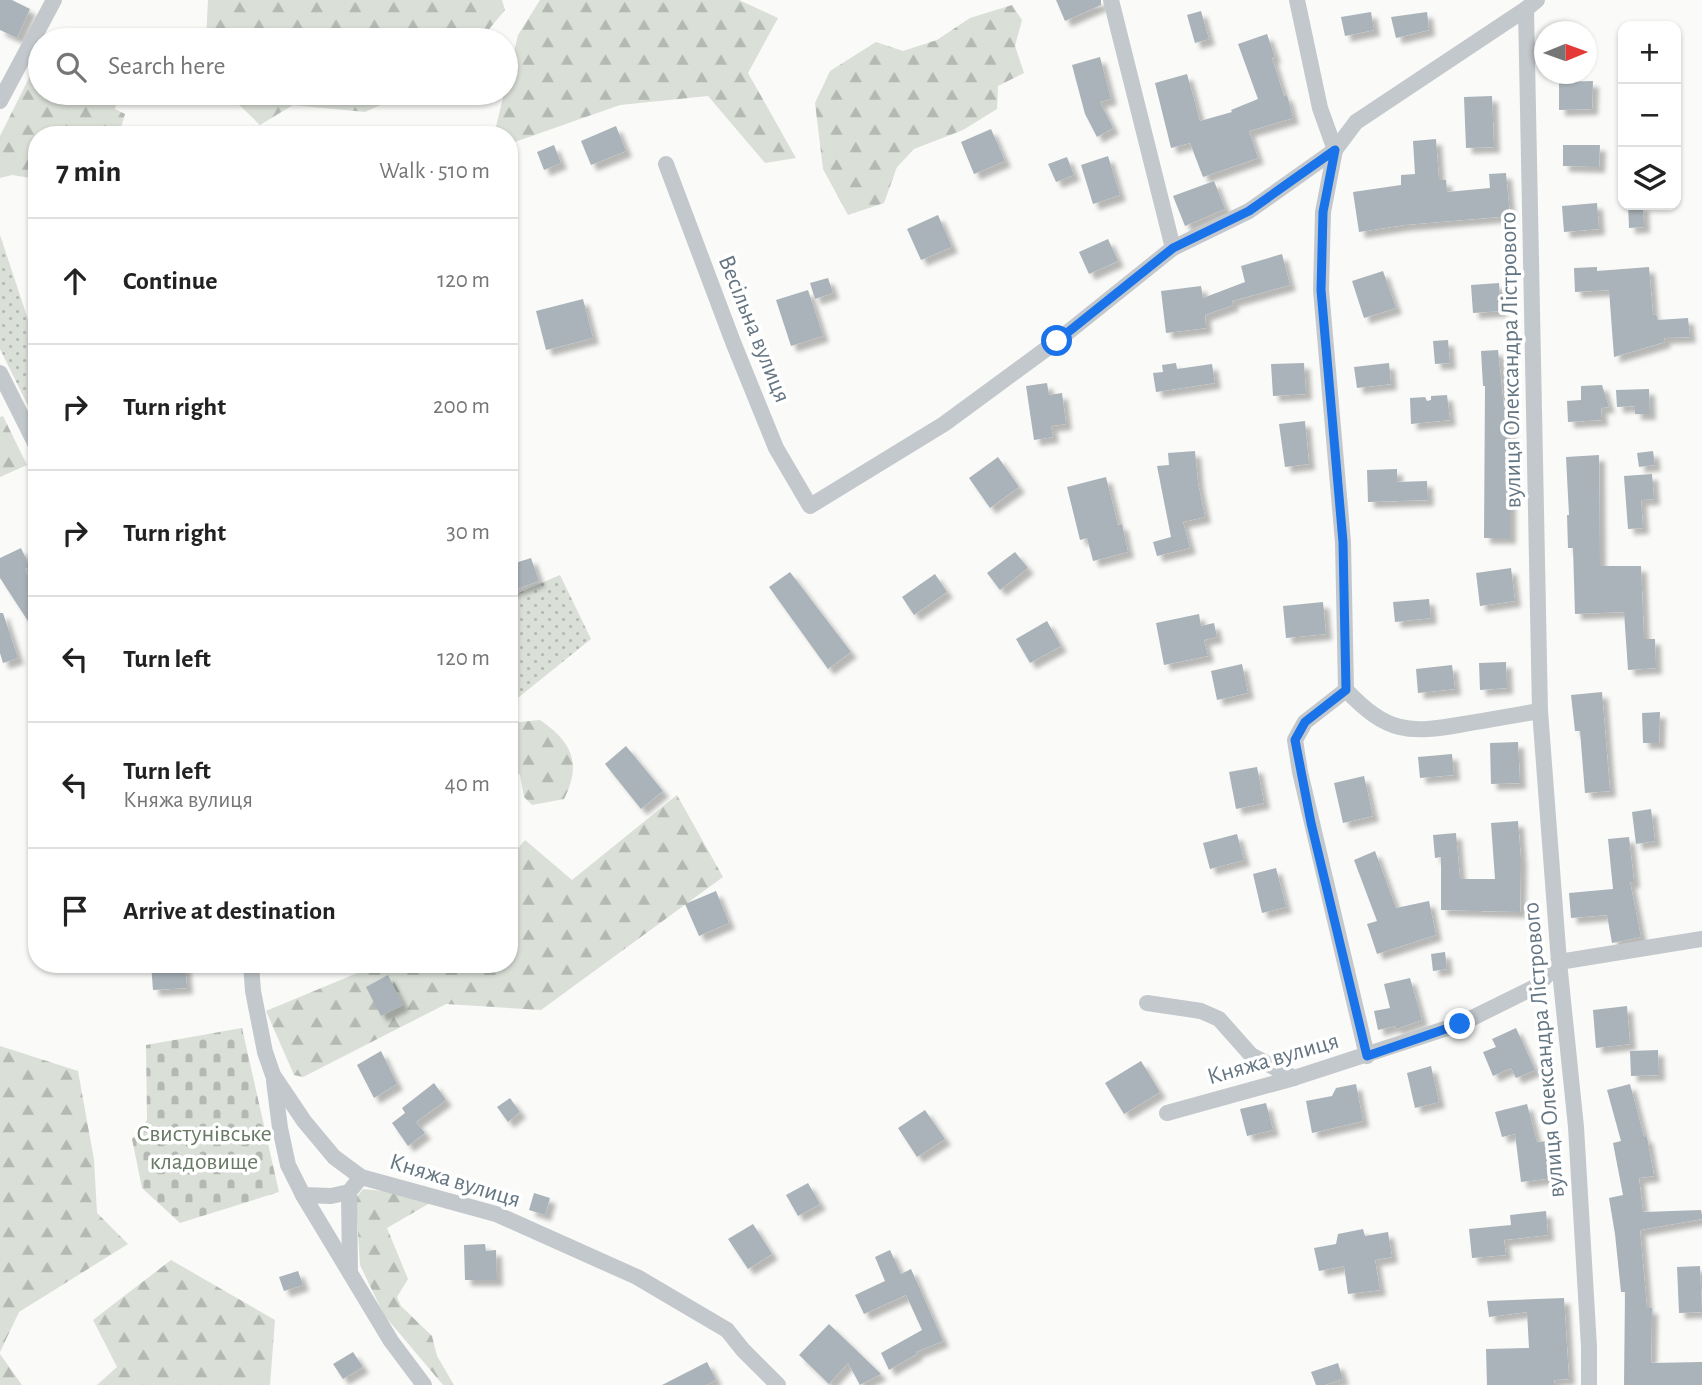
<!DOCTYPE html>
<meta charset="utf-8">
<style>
:root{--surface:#fff;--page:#f2f2f2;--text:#222;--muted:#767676;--line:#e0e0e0}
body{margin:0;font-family:"Alegreya Sans",sans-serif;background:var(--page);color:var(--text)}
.controls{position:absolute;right:21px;top:21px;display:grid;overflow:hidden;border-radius:14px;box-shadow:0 2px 5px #0004}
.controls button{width:63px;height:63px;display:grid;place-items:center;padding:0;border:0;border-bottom:2px solid var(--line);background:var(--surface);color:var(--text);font:35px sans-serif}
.compass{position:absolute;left:1534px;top:21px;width:63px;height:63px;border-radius:50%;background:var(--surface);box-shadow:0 2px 5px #0004;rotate:89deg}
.stop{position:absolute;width:21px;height:21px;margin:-16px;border:5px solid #1a73e8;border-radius:50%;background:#fff}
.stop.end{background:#1a73e8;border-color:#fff;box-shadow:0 2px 7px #0008}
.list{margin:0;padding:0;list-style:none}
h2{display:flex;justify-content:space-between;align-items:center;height:91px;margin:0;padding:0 28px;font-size:30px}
h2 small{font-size:23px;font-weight:400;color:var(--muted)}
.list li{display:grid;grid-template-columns:46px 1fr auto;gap:21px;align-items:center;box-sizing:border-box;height:126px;padding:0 28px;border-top:2px solid var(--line)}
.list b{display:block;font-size:26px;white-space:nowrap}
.list p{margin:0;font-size:23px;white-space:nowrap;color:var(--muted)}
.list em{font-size:23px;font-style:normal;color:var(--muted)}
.icon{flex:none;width:38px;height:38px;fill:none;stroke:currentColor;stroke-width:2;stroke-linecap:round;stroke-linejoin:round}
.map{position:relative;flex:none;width:1702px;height:1385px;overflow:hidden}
.search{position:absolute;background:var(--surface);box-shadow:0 2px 5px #0004;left:28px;top:28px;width:490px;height:77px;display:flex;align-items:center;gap:18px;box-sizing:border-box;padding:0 24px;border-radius:38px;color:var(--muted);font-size:26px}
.panel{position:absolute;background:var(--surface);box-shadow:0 2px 5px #0004;left:28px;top:126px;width:490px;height:847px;border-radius:28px}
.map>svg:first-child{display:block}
</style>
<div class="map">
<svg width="1702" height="1385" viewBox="0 0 1702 1385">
<defs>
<pattern id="grass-dots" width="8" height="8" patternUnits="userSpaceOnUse" patternTransform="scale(1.75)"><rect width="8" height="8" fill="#dadfd7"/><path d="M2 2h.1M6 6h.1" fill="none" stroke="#b4b9b4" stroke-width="1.8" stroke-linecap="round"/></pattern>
<pattern id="forest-firs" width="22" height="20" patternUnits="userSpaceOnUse" patternTransform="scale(1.75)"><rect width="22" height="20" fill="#dadfd7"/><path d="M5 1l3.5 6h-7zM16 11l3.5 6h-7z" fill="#b4b9b4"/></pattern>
<pattern id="cemetery-stones" width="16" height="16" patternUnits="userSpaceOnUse" patternTransform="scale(1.75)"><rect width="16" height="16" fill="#dadfd7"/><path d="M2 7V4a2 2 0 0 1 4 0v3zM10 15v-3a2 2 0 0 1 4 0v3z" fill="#b4b9b4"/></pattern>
<filter id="shadow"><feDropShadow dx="6" dy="6" stdDeviation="2" flood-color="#0004"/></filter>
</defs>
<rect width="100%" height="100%" fill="#fafaf8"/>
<g fill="url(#grass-dots)">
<path d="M0,235l37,112v77l-37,-75z"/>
<path d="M560,575l31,64 -82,66v-108z"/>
</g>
<g fill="url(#forest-firs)">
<path d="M208,0h294l3,10 -25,30h-274z"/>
<path d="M540,0h199l39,18 -30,55 48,85 -31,5 -57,-67 -88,9 -111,39v-9h-15l24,-100z"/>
<path d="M1012,5l10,15 -7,26 9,27 -26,13 -1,23 -34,21 -49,19 -17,18 -13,36 -36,12 -25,-46 -8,-66 15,-32 46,-29 27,9 34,-11 33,-22z"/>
<path d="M40,61v32h78l-3,16 10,5 -6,21h-82v44l-25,-4 -12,3v-42l33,-66z"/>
<path d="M227,93h180l-42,19 -72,-7 -33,20z"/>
<path d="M3,416l24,49 -27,12v-60z"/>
<path d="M540,720c32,22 42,43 24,79l-32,6 -8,-8 -4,-22 -11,-8v-44z"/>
<path d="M677,795l46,82 -182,133 -95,-6 -143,73 -9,-2 -28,-64 113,-47h130v-105l16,-19 47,40z"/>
<path d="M0,1046l78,25 16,89 3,53 31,31 -109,68 -19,40z"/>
<path d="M363,1189l43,4 24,10 -43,25 21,51 -11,18 4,9 31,30 5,20 17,29h-11l-59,-70 -24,-50 -4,-67z"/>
<path d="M171,1260l104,60 -5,65h-173l20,-18 -24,-47z"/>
<path d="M0,1354l22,31h-22z"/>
</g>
<path fill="url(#cemetery-stones)" d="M242,1028l37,164 -99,31 -38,-35 -10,-49 15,-19 -1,-75z"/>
<g fill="#aab3b9" filter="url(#shadow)">
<path d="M0,0h12l18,9 -13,29 -17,-8z"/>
<path d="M1056,0h45v5l-36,16z"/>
<path d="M1201,11l8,28 -14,4 -8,-28z"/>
<path d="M1371,12l3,18 -29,6 -4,-19z"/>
<path d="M1427,12l2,18 -33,8 -5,-21z"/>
<path d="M1267,34l8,23 -3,1 12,38 3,-1 6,23 -44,13 9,27 -55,19 -13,-34 -19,5 -16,-65 32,-9 13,47 32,-9 -1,-2 27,-11 -20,-55z"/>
<path d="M1100,57l11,42 -11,3 13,26 -16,9 -12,-23 -13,-49z"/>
<path d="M1593,81l-1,28 -33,1v-28z"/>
<path d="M1492,96l2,51 -28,1 -2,-51z"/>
<path d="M616,126l10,25 -35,14 -10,-24z"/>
<path d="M991,129l14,32 -31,13 -13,-32z"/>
<path d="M1436,139l3,41h7l1,12 43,-4 -1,-14 17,-1 4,43 -106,9 -45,7 -6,-40 48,-7v-10l14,-1 -2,-33z"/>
<path d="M554,145l7,18 -17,7 -7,-18z"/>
<path d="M1563,145h37l-1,22 -36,-1z"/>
<path d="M1108,156l12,39 -27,9 -12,-39z"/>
<path d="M1067,157l7,18 -18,7 -8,-18z"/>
<path d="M1214,181l11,28 -40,17 -12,-30z"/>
<path d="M1597,203l2,26 -35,3 -2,-26z"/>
<path d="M1628,205h15l1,22 -15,1z"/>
<path d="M938,215l14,32 -31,13 -14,-31z"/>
<path d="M1108,239l10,22 -29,13 -10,-22z"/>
<path d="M1282,254l8,31 -58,16 1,4 -28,10 1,13 -40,5 -5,-42 40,-5 2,12 42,-16 -4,-16z"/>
<path d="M1597,267v4l52,-4 4,48 3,-1 2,6 30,-2 2,19 -26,1 1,4 -51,15 -5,-67 -34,2 -1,-24z"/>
<path d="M1383,271l13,37 -32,10 -12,-37z"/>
<path d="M828,278l5,15 -18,6 -5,-16z"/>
<path d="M1499,283l2,28 -28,2 -2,-28z"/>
<path d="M808,290l15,46 -32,10 -15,-46z"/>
<path d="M583,299l10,39 -47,12 -10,-39z"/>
<path d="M1448,340l2,23 -15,1 -2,-23z"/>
<path d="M1498,350l6,58h6v130h-26l1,-152h-2l-2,-35z"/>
<path d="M1176,363l1,6 35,-5 3,19 -59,9 -3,-19 10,-1 -1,-7z"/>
<path d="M1304,363l2,31 -33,2 -2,-32z"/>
<path d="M1389,363l2,21 -34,4 -3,-21z"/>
<path d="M1047,383l2,12 13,-2 4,31 -15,2 2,11 -19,3 -8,-54z"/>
<path d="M1602,385l7,22 -8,1 1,12 -34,2 -1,-21 14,-1v-14z"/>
<path d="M1649,389l1,25h-15v-8l-18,1 -1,-17z"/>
<path d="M1447,395l3,25 -39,4 -1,-26 15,-1 2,4 4,-1v-4z"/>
<path d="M1305,421l4,43 -24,3 -6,-43z"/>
<path d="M1195,451l3,32 7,34 -22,5 7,26 -33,8 -4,-14 18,-5 -14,-71 12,-1 -1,-12z"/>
<path d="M1653,451l2,14 -16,2 -2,-14z"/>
<path d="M1599,455l1,111h41l3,73h11l1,29 -28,2 -4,-58 -49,2 -2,-66h-5l-1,-33h2l-3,-58z"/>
<path d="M998,457l21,30 -29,21 -21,-30z"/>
<path d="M1397,469v13l30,-1 1,19 -60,2 -1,-32z"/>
<path d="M1652,474l2,25 -13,1 2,28 -15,1 -4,-53z"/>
<path d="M1106,477l12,48 4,-1 6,28 -35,9 -6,-23 -7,2 -13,-53z"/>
<path d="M21,548l9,19 -5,2 12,26v40l-37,-57v-20z"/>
<path d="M1015,552l13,16 -28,22 -13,-17z"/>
<path d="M531,558l8,23 -30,11v-27z"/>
<path d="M1511,568l4,33 -35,5 -4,-33z"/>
<path d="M790,572l61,80 -23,17 -59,-82z"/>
<path d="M935,574l12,18 -33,23 -12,-18z"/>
<path d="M1429,599l2,19 -36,4 -2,-20z"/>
<path d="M1323,602l3,32 -40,4 -3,-32z"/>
<path d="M0,613h3l15,45 -15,5 -3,-10z"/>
<path d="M1199,614l2,12 13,-3 3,14 -13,3 4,16 -44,9 -8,-42z"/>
<path d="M1047,621l14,25 -31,17 -14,-24z"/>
<path d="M1506,662l1,26 -27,2 -1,-27z"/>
<path d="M1242,664l6,29 -31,7 -6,-29z"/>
<path d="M1452,665l3,24 -37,4 -2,-24z"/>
<path d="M1602,692l8,99 -25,2 -5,-62h-5l-4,-36z"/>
<path d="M1660,712l-1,31h-16l-1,-30z"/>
<path d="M1518,742l2,41 -29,1 -1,-41z"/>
<path d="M626,746l37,45 -22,18 -36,-45z"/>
<path d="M1452,754l2,21 -34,3 -2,-21z"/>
<path d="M1257,767l7,36 -28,6 -7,-37z"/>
<path d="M1364,776l9,40 -30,7 -9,-40z"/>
<path d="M1651,809l4,32 -19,3 -4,-32z"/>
<path d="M1518,821l3,39 -1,52 -79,-2v-53l-6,1 -2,-23 23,-2 4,46h35l-4,-56z"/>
<path d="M1237,834l7,26 -34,9 -7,-26z"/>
<path d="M1629,837l5,45h-4l11,55 -29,6 -5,-28 -36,3 -2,-25 44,-4 -5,-50z"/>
<path d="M1375,851l21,57 33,-7 7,34 -59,19 -10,-30 10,-3 -23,-61z"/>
<path d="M1276,868l10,39 -24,6 -9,-39z"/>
<path d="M716,891l13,32 -30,13 -14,-32z"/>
<path d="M1445,952l2,17 -14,2 -2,-17z"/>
<path d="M151,964h34l2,24 -34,2z"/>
<path d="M388,975l15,30 -22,11 -15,-29z"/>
<path d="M1410,978l12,42 -26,9 -1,-3 -17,4 -4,-19 16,-3 -6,-24z"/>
<path d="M1627,1006l3,38 -34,4 -3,-38z"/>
<path d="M1516,1028l19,42 -19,8 -5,-10 -18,8 -10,-24 13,-5 -4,-8z"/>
<path d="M1658,1050l1,25 -28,1 -1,-25z"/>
<path d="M381,1051l16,33 -23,14 -17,-33z"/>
<path d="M1141,1061l19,31 -36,22 -19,-31z"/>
<path d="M1431,1066l8,36 -24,6 -8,-35z"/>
<path d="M434,1083l12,17 -30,22 9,11 -17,13 -16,-23 13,-10 -3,-5z"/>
<path d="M1356,1084l7,37 -51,12 -6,-32 26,-5 4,-8z"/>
<path d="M1630,1084l14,53h3l7,39 -15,2 4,34 58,-2 1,5v4l-62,11 7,78h5l-1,55 51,-1v23h-78l1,-93h-4l-6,-58 -6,-36 14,-3 -10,-52 8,-2 -14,-51z"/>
<path d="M510,1098l10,14 -12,10 -11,-15z"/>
<path d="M1266,1103l7,27 -26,6 -7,-27z"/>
<path d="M1527,1104l10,38 11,-1 5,37 -32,4 -6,-48 -13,3 -7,-25z"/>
<path d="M925,1110l20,29 -28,18 -19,-29z"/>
<path d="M808,1183l12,21 -22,12 -12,-21z"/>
<path d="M534,1193l16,5 -5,17 -16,-5z"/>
<path d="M1546,1211l2,24 -44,5 2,15 -34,3 -3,-29 42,-4 -1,-10z"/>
<path d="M753,1224l19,30 -24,15 -20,-30z"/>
<path d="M1363,1229l2,7 23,-4 4,25 -17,3 5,30 -32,4 -4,-28 -25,5 -5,-23 22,-4 2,-10z"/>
<path d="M485,1244l1,7 10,-1 1,30h-32l-1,-35z"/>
<path d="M890,1250l11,24 10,-5 32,72 -27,11 1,2 -28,16 -8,-17 41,-23 -16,-35 -42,19 -9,-19 30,-14 -10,-24z"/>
<path d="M1700,1266l2,46 -23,1 -2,-46z"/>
<path d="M298,1271l5,14 -19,6 -5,-14z"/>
<path d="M1564,1298l5,81 -15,1 1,5h-68l-1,-36 43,-1 -2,-36 -38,5 -2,-16z"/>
<path d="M829,1324l24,23 28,27 -21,11 -12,-22 -19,21 -30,-29z"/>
<path d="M353,1352l10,15 -20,12 -10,-15z"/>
<path d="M707,1362l9,18 -10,5h-44z"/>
<path d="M1338,1363l5,16 -18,6h-9l-5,-13z"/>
</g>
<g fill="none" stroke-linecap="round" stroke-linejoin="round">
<g stroke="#c3c8cc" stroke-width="16">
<path d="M1111,0l62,248"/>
<path d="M1297,0l23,108 15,42 -12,62 -2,78 22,252 3,148 -41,32 -10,18 5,32 67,284"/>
<path d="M1537,0l-11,9 14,702 19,251 17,165 13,220v38"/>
<path d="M0,101l54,-101"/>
<path d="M666,164l67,178 43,106 34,58 134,-82 113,-83 116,-93 76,-37 86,-61 21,-28 170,-113"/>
<path d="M0,373l37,74"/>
<path d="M1346,690c41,43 62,44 118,34 26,-4 51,-9 76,-13"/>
<path d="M251,964l2,27 12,61 8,23 31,46 30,36 27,20 135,37 141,63 90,53 16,20 35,35"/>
<path d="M1147,1003l54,8 18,8 32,36 43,23"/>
<path d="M274,1081l6,47 8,37 15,30 88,146 33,44"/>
<path d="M1167,1113l127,-35 166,-54 77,-38 22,-24 143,-23"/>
<path d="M303,1195l28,1 18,-4"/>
<path d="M350,1273l-1,-81 12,-15"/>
</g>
</g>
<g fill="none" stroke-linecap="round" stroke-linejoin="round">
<path stroke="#1a73e8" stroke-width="9" d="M1057,341l116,-93 76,-37 86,-61 -12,62 -2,78 22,252 3,148 -41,32 -10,18 16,83 56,233 93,-32"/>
</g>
<g text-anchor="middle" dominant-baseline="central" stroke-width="7" stroke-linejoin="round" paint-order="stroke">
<g font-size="24" fill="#657683" stroke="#fff">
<text transform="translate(754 329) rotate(68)">Весільна вулиця</text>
<text transform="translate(1511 360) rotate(-91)">вулиця Олександра Лістрового</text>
<text transform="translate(1544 1050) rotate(-95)">вулиця Олександра Лістрового</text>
<text transform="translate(1273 1059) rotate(-16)">Княжа вулиця</text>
<text transform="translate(455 1181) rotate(17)">Княжа вулиця</text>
</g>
<g font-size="24" fill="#687a64" stroke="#fff">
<text x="204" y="1134">Свистунівське<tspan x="204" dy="28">кладовище</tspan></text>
</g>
</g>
</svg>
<div class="controls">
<button>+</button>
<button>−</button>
<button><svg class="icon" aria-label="layers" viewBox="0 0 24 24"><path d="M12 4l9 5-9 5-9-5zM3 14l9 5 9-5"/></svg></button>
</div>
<svg class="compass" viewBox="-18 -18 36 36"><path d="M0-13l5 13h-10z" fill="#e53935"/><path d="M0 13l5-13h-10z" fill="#767676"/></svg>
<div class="stop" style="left:1057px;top:341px"></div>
<div class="stop end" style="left:1460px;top:1024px"></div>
<div class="search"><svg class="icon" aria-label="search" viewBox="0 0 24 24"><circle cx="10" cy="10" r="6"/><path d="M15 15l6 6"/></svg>Search here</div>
<section class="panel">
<h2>7 min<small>Walk · 510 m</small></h2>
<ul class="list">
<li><svg class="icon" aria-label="ahead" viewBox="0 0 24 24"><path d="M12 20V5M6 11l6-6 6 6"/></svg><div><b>Continue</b></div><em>120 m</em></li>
<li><svg class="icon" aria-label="right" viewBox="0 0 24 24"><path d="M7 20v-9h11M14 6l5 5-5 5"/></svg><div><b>Turn right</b></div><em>200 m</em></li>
<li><svg class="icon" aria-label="right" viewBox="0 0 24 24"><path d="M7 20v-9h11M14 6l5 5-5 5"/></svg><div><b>Turn right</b></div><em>30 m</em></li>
<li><svg class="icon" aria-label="left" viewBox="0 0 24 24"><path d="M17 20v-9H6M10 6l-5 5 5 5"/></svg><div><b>Turn left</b></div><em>120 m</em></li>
<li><svg class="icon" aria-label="left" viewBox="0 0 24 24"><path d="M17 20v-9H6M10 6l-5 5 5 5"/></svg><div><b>Turn left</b><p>Княжа вулиця</p></div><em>40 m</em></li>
<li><svg class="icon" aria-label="arrive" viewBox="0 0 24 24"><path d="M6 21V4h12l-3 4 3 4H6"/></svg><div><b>Arrive at destination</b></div></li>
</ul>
</section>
</div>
